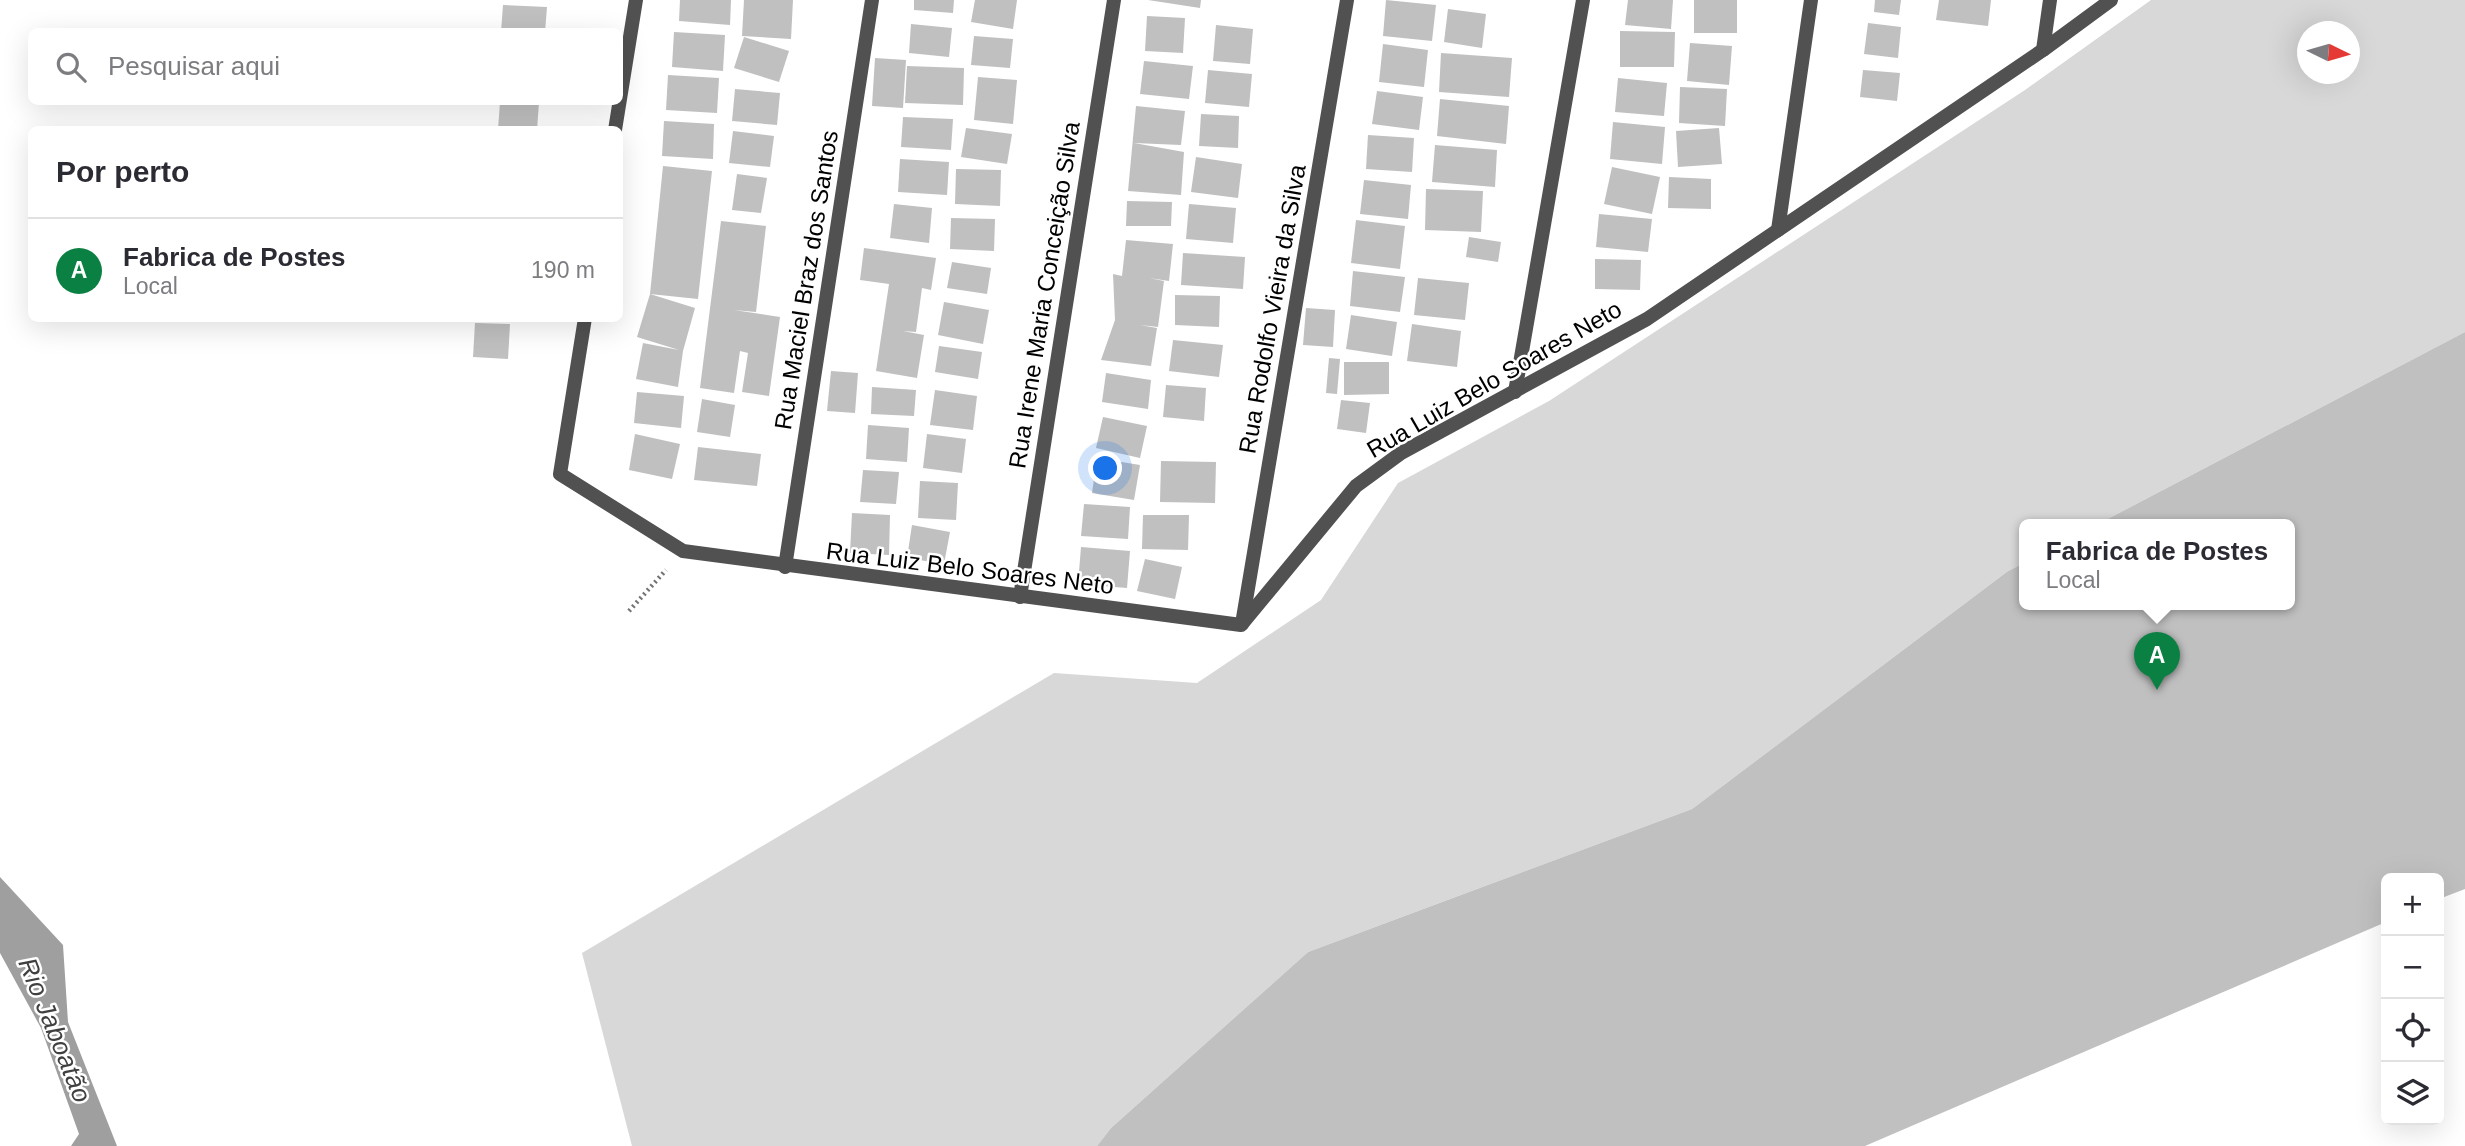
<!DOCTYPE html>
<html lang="pt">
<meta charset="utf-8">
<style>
:root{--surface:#fff;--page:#f2f2f3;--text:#2b2b33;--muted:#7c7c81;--line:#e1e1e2;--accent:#0b8043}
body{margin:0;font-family:Helvetica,sans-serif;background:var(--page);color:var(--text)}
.controls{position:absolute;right:21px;bottom:21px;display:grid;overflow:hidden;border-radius:10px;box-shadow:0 7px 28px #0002}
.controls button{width:63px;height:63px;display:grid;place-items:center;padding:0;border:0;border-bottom:2px solid var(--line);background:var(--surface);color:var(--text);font:35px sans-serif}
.compass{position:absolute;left:2297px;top:21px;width:63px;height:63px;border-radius:50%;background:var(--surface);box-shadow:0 7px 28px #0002;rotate:95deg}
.you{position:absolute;left:1106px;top:469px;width:24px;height:24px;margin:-18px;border:5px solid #fff;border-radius:50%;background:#1a73e8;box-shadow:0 0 0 10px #1a73e833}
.badge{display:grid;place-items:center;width:46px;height:46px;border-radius:50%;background:var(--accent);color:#fff;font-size:23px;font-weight:700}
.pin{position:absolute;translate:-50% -58px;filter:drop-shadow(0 2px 4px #0008)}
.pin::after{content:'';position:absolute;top:37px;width:24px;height:21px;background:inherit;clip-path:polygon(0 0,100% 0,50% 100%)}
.popup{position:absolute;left:2019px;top:519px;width:276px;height:91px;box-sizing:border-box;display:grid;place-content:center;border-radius:10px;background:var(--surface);filter:drop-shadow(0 2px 5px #0005);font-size:23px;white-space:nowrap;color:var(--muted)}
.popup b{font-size:26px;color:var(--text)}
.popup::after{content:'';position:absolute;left:50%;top:100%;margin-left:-14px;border:14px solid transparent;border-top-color:var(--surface)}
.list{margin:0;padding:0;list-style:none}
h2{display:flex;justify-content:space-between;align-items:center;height:91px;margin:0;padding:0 28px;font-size:30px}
h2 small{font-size:23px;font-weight:400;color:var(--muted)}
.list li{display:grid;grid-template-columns:46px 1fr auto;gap:21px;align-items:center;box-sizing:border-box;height:105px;padding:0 28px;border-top:2px solid var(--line)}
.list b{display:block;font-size:26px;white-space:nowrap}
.list p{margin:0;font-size:23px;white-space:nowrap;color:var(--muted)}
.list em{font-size:23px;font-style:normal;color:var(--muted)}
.icon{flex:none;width:38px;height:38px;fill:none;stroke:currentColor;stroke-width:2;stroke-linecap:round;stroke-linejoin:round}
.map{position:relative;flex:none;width:2465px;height:1146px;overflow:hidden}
.search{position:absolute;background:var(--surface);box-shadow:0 7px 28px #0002;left:28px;top:28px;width:595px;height:77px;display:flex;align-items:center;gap:18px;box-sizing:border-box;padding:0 24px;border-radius:10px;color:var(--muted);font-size:26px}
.panel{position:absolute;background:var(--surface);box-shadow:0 7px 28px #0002;left:28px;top:126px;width:595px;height:196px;border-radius:10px}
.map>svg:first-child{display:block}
</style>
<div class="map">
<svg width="2465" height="1146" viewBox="0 0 2465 1146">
<rect width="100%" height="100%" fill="#fff"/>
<path fill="#d8d8d8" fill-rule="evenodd" d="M2151,0h314v332l-367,192h-74v39l-16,8 -316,238 -384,143 -197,176 -14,18h-465l-50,-193 472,-280 143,10 124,-83 77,-117 151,-82 476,-311zM2308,32h42v42h-42z"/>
<path fill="#9f9f9f" d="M0,877l63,68 5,77 49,124h-46l8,-12 -38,-106 -41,-75z"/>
<g fill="#c0c0c0">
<path d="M680,0h51l-1,25 -51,-4z"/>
<path d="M744,0h49l-2,39 -49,-3z"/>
<path d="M914,0h40l-1,13 -39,-3z"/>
<path d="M975,0h42l-4,29 -42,-7z"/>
<path d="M1148,0h53l-1,8z"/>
<path d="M1386,0l50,5 -4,36 -49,-5z"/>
<path d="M1628,0h45l-2,29 -46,-4z"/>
<rect x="1694" y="0" width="43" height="33"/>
<path d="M1875,0h26l-2,15 -25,-3z"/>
<path d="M1939,0h52l-3,26 -52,-6z"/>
<path d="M503,5l44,2 -2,25h-44z"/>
<path d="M1448,9l38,5 -4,34 -38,-6z"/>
<path d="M1147,16l38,2 -2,35 -38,-2z"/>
<path d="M1868,23l33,4 -3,31 -34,-4z"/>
<path d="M911,24l41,4 -3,29 -40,-4z"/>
<path d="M1216,25l37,4 -3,35 -37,-3z"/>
<path d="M1620,31l55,1 -1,35h-54z"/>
<path d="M674,32l51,3 -2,36 -51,-4z"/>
<path d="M974,36l39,3 -3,29 -39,-3z"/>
<path d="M744,37l45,14 -10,31 -45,-14z"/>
<path d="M1690,43l42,3 -3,39 -42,-4z"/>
<path d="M1383,44l45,6 -4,37 -45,-5z"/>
<path d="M1441,53l71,5 -3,39 -70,-5z"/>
<path d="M875,58l31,2 -3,48 -31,-2z"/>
<path d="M1144,61l49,5 -4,33 -49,-5z"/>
<path d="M907,66l57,2 -1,37 -58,-2z"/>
<path d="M1208,70l44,4 -3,33 -44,-4z"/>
<path d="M1863,70l37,3 -3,28 -37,-4z"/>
<path d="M668,75l51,3 -2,35 -51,-3z"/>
<path d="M978,77l39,3 -4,44 -39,-4z"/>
<path d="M1618,78l49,5 -3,33 -49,-4z"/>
<path d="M1680,87l47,2 -2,37 -46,-3z"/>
<path d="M735,89l45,4 -3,32 -45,-4z"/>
<path d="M1377,91l46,6 -4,33 -47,-6z"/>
<path d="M1440,99l69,7 -3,38 -69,-8z"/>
<path d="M500,102h39l-2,28h-39z"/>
<path d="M1136,106l49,5 -4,34 -47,-2 50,9 -3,43 -53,-4z"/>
<path d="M1201,114l38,2 -1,32 -39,-2z"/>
<path d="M903,117l50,2 -2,31 -50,-3z"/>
<path d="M664,121l50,3 -1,35 -51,-3z"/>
<path d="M1613,122l52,5 -3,37 -52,-5z"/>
<path d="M966,128l46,6 -5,30 -46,-7z"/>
<path d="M1719,128l3,36 -44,3 -2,-36z"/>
<path d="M733,131l41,5 -4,31 -41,-4z"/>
<path d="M1368,135l46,3 -2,34 -46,-3z"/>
<path d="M1435,145l62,5 -2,37 -63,-5z"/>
<path d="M1196,157l46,7 -4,34 -47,-6z"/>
<path d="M900,159l49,3 -2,33 -49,-3z"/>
<path d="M663,166l49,5 -14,128 -48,-5 45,14 -12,43 -5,36 -42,-8 7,-36 36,7 -42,-13 13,-43z"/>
<path d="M1612,167l48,10 -8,37 -48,-10z"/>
<path d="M956,169l45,1 -1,36 -45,-2z"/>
<path d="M737,174l30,4 -6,35 -29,-3z"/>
<path d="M1669,177l42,2v30l-43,-1z"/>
<path d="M1364,180l47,5 -3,34 -48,-5z"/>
<path d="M1426,189l57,2 -2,41 -56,-2z"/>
<path d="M1127,201l45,1 -1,24h-45z"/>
<path d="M894,204l38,4 -3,35 -39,-5z"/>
<path d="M1189,204l47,4 -3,35 -47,-4z"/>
<path d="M1599,214l53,5 -4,33 -52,-5z"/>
<path d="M951,218l44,1 -1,32 -44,-2z"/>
<path d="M1356,220l49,6 -5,43 -49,-6z"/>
<path d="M721,221l45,5 -10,86 -22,-2 46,7 -11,79 -27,-4 6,-39 -8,-2 -6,42 -34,-5z"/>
<path d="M1469,237l32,5 -3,20 -32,-5z"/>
<path d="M1126,240l47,4 -4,37 -20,-3 15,3 -6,46 -18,-2 17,3 -6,38 -50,-6 14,-40 -2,-46 9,2z"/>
<path d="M864,248l72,10 -5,32 -9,-2 -6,44 -13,-1 21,4 -7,43 -41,-7 13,-87 -29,-4z"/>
<path d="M1183,253l62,4 -2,32 -62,-4z"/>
<path d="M1595,259l46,1 -1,30 -45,-1z"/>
<path d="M952,262l39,6 -4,26 -40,-6z"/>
<path d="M1353,271l52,6 -5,35 -50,-6z"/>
<path d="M1418,278l51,5 -4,37 -51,-5z"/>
<path d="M1175,295l45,1 -1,31 -44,-2z"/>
<path d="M944,302l45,8 -6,34 -45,-9z"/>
<path d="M1306,308l29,2 -2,37 -30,-2z"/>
<path d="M1351,315l46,7 -5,34 -46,-7z"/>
<path d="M475,323l35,1 -2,35 -35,-2z"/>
<path d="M1412,324l49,7 -4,36 -50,-6z"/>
<path d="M2465,332v557l-26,10v-21h-53v44l-521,224h-768l14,-18 197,-176 384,-143 316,-238 16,-8v41h266v-80h-192z"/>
<path d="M1173,340l50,5 -4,32 -50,-6z"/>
<path d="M939,346l43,6 -4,27 -43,-7z"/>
<path d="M1329,358l11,1 -3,35 -11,-1z"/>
<path d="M1344,362h45v32l-45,1z"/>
<path d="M831,371l27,2 -3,40 -28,-2z"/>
<path d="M1106,373l45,7 -3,29 -46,-7z"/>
<path d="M1166,385l40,3 -2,33 -41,-4z"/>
<path d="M872,387l44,3 -2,26 -43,-2z"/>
<path d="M935,390l42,6 -4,34 -43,-5z"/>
<path d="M637,392l47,4 -3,32 -47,-5z"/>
<path d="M702,399l33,6 -5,32 -33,-5z"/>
<path d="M1341,400l29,3 -4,30 -29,-4z"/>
<path d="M1103,417l44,9 -7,32 -44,-10z"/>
<path d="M868,425l41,3 -2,34 -41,-3z"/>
<path d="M635,434l45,10 -8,35 -43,-9z"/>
<path d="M927,434l39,5 -4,34 -39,-5z"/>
<path d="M698,447l63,7 -4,32 -63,-6z"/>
<path d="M1097,458l43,7 -6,35 -42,-7z"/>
<path d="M1161,461l55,1 -1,41 -55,-1z"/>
<path d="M863,470l36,2 -3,32 -36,-2z"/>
<path d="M920,481l38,2 -2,37 -38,-2z"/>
<path d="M1084,504l46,3 -2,32 -47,-3z"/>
<path d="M852,513l38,2 -1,40 -39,-2z"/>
<path d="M1143,515h46l-1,35 -46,-1z"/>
<path d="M912,525l38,7 -6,32 -37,-6z"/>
<path d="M1081,547l49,4 -3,37 -49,-4z"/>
<path d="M1145,559l37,8 -7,32 -38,-8z"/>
</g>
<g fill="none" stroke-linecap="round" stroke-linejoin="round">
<path stroke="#737373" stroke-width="4.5" stroke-dasharray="2 3.5" stroke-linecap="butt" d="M629,611l37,-41"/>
<g stroke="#515151" stroke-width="14">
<path d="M2043,50l7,-50"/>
<path d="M615,130l21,-130"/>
<path d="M1778,230l33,-230"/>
<path d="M585,318l-25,156 123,77 558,74 115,-139 45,-33 246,-134 396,-269 68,-50"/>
<path d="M1515,392l68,-392"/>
<path d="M785,567l87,-567"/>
<path d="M1020,597l94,-597"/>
<path d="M1242,624l105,-624"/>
</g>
</g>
<g text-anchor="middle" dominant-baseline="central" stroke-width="5" stroke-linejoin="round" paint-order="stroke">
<g font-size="24" fill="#000" stroke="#fff">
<text transform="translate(806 280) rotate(-81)">Rua Maciel Braz dos Santos</text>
<text transform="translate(1044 295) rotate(-81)">Rua Irene Maria Conceição Silva</text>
<text transform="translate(1272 309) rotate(-80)">Rua Rodolfo Vieira da Silva</text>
<text transform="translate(1494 379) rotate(-30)">Rua Luiz Belo Soares Neto</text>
<text transform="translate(970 568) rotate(7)">Rua Luiz Belo Soares Neto</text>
</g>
<g font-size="26" font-style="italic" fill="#404040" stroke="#fff">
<text transform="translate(55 1030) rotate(68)">Rio Jaboatão</text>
</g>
</g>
</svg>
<div class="controls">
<button>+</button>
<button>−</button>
<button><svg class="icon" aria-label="locate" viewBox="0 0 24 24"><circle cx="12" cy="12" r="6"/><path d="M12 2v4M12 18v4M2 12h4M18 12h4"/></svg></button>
<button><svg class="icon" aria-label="layers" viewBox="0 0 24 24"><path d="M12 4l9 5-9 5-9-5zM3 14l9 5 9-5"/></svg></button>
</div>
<svg class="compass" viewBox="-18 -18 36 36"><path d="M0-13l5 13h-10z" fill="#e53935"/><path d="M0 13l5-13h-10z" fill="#7c7c81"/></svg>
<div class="you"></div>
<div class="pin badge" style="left:2157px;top:690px">A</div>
<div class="popup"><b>Fabrica de Postes</b>Local</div>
<div class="search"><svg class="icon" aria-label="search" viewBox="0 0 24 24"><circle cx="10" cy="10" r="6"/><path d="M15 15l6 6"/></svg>Pesquisar aqui</div>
<section class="panel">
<h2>Por perto<small></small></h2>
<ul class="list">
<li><span class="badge">A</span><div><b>Fabrica de Postes</b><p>Local</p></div><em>190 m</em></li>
</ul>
</section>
</div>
